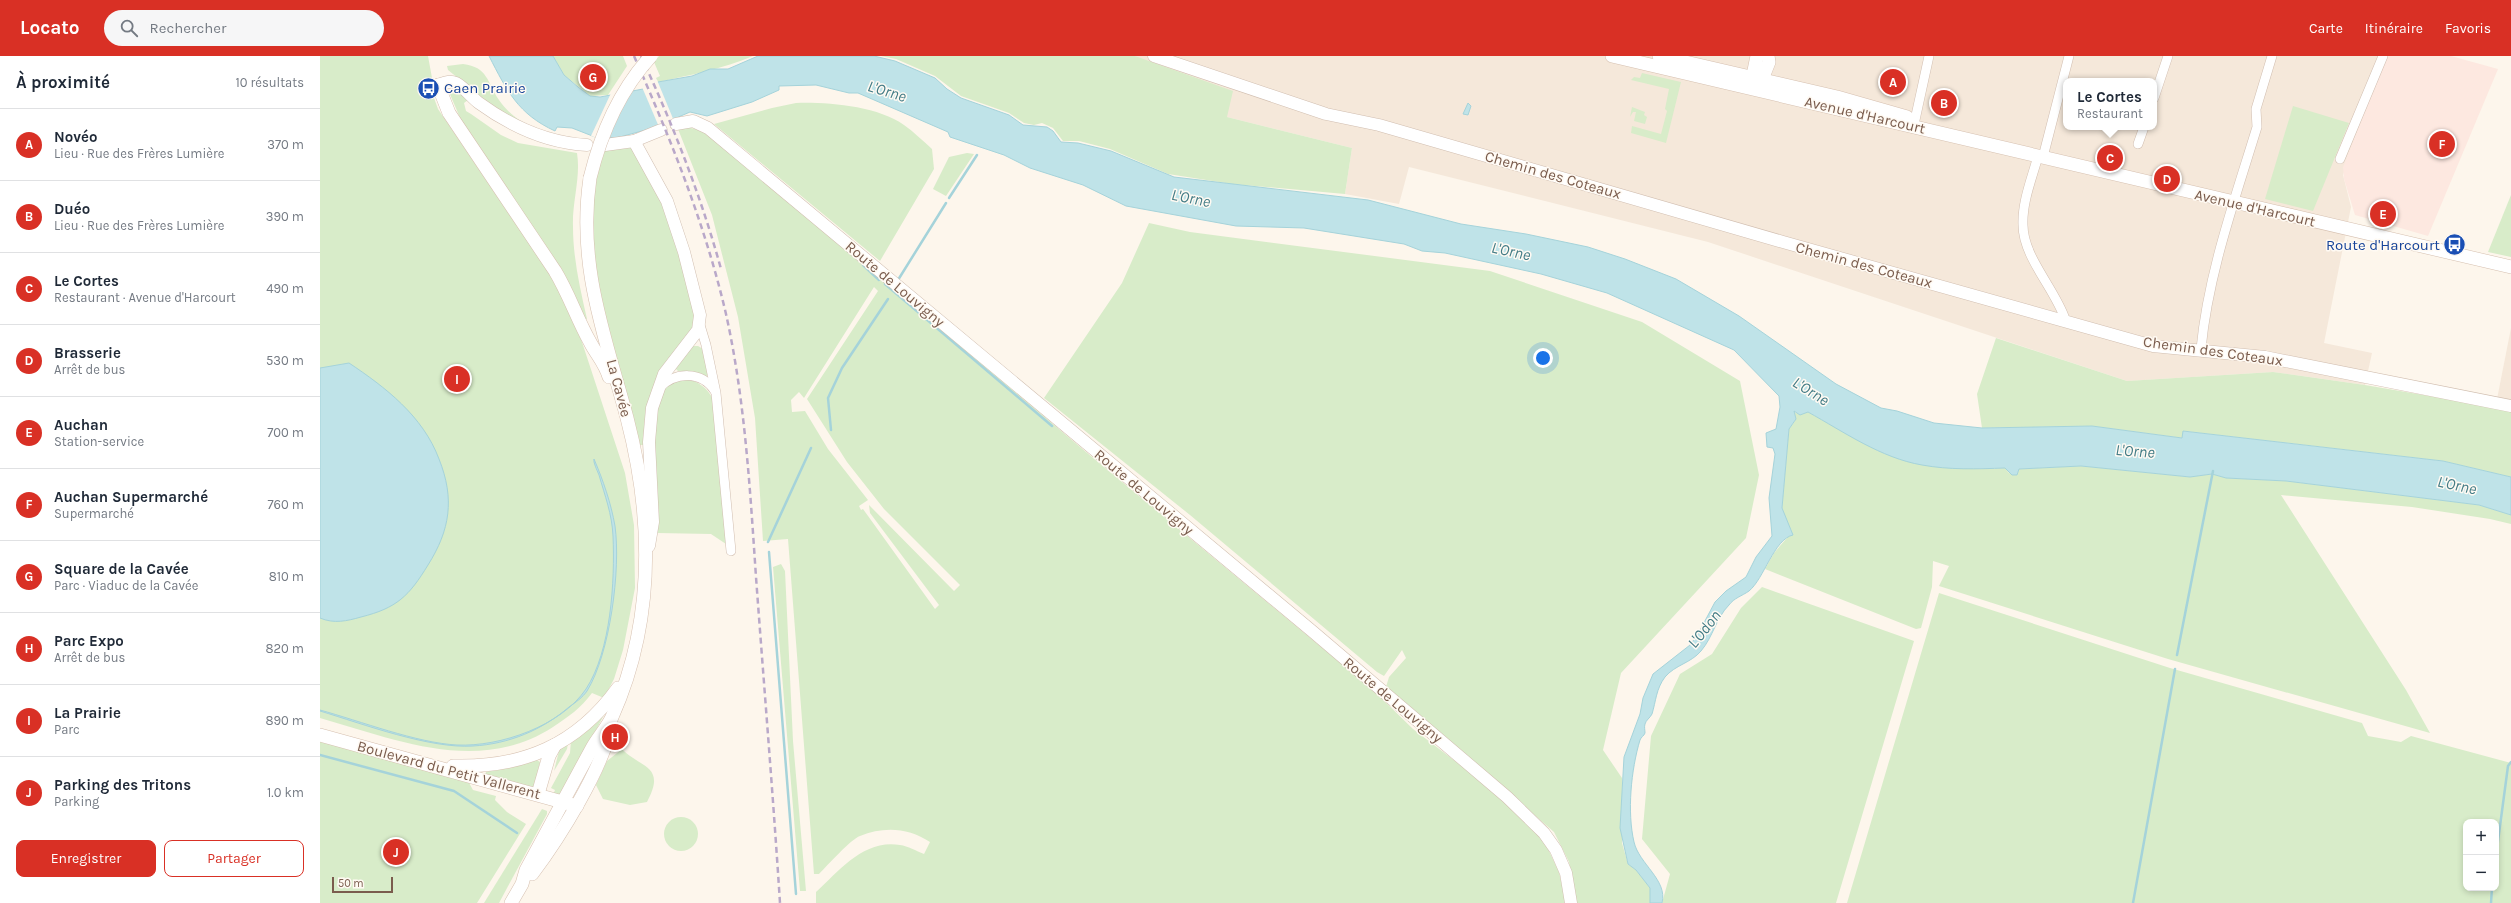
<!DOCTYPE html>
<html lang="fr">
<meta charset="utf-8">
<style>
:root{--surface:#fff;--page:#f6f6f7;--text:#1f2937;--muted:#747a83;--line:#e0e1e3;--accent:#d93025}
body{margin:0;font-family:Karla,sans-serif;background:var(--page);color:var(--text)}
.controls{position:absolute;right:12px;bottom:12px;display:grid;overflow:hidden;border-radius:8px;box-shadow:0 2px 6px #0003}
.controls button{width:36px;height:36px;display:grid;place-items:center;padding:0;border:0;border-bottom:1px solid var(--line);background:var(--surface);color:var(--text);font:20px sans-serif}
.scale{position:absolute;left:12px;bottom:10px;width:61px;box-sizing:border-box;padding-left:4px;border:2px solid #7a5c4d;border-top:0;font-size:11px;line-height:14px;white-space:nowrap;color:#7a5c4d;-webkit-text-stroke:3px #fffaf3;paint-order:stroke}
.you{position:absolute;left:1223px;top:302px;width:14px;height:14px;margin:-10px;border:3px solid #fff;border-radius:50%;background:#1a73e8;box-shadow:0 0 0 6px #1a73e833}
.badge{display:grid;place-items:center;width:26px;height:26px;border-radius:50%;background:var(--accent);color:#fff;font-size:13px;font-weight:700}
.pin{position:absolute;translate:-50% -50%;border:2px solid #fff;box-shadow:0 1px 4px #0006}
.popup{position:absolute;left:1743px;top:22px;width:94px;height:52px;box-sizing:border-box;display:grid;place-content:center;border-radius:8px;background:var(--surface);filter:drop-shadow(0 1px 3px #0005);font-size:13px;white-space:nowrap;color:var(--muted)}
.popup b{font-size:15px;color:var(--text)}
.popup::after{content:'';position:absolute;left:50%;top:100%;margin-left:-8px;border:8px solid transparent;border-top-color:var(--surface)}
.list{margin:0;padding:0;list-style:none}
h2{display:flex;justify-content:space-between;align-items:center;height:52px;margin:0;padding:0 16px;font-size:17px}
h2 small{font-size:13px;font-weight:400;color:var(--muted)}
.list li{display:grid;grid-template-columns:26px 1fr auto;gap:12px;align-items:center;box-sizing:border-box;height:72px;padding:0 16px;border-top:1px solid var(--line)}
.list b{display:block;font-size:15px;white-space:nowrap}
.list p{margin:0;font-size:13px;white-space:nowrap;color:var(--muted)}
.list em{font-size:13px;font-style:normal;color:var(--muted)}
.actions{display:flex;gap:8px;padding:12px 16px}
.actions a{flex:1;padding:9px 0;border:1px solid var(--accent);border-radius:8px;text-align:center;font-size:14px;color:var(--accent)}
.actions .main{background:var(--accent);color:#fff}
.icon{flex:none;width:22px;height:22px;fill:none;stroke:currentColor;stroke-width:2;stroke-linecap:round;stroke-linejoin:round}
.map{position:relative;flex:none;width:2191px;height:847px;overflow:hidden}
header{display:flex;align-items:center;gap:24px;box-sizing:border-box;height:56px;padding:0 20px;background:var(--accent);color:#fff}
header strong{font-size:19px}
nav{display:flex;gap:22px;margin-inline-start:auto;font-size:14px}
.search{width:280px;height:36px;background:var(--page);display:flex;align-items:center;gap:10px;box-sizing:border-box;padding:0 14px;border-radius:22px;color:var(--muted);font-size:15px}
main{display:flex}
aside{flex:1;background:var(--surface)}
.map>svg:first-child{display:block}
</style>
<header>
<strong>Locato</strong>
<div class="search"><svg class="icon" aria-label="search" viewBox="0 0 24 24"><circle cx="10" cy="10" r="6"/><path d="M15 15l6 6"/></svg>Rechercher</div>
<nav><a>Carte</a><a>Itinéraire</a><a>Favoris</a></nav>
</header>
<main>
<aside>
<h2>À proximité<small>10 résultats</small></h2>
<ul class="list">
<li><span class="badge">A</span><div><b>Novéo</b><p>Lieu · Rue des Frères Lumière</p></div><em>370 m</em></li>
<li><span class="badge">B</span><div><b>Duéo</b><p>Lieu · Rue des Frères Lumière</p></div><em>390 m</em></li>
<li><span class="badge">C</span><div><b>Le Cortes</b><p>Restaurant · Avenue d'Harcourt</p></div><em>490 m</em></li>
<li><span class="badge">D</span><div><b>Brasserie</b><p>Arrêt de bus</p></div><em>530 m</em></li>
<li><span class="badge">E</span><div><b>Auchan</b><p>Station-service</p></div><em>700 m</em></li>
<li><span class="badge">F</span><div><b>Auchan Supermarché</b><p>Supermarché</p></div><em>760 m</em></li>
<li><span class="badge">G</span><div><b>Square de la Cavée</b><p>Parc · Viaduc de la Cavée</p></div><em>810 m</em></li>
<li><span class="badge">H</span><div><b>Parc Expo</b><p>Arrêt de bus</p></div><em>820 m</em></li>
<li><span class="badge">I</span><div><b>La Prairie</b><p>Parc</p></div><em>890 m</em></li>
<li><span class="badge">J</span><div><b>Parking des Tritons</b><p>Parking</p></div><em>1.0 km</em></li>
</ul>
<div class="actions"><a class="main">Enregistrer</a><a>Partager</a></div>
</aside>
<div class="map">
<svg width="2191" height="847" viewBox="0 0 2191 847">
<rect width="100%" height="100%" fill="#fdf6ec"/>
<g fill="#f5e8da" fill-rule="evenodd">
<path d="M815,0h1251l-43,119 8,32 -27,136 48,10 -7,32 -92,-13 -146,9 -419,-139 -299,-75 -10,37 -54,-10 7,-46 -125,-31zM1746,25h88v46h-88z"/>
<path d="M2191,272v73l-14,-2z"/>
</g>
<path fill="#fde8e0" d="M2066,0h65l47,13 -70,167 -73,-21 -11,-36 -1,-12z"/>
<g fill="#d8ecc9" fill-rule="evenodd">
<path d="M0,0h108l4,22 -2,9 8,22 115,170 27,57 45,137 9,52 1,63 -12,62 -9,29 -10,19 -12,-5c-11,15 -24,24 -39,34 -74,48 -156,13 -233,-9z"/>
<path d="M233,0h70l4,10 -19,29 -18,1 -26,-21z"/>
<path d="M339,0h94c-30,13 -63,19 -95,26l-2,-4 4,-2 -6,-14z"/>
<path d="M561,0h254l98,35 -6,26 125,31 -7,46 -113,-10 -64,-10 -58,-25 -31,-8h-16l-10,-13 -11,-5 -8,2 -10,-2 -15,-10 -48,-17 -26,-20 -39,-17z"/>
<path d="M143,8c25,3 24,18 36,36 7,10 15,17 26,24l-30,-16 -47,-38 -1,-4z"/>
<path d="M1322,17l39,9 -15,61 -35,-10 1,-7 29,8 6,-23 -2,-2 4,-20 -38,-9 3,-3 6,1z"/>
<path d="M133,31l15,13 -4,3 2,8 5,3 30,21 17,8 59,10c4,24 -5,49 -4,74 0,31 7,61 14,92h-5l-121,-199 -12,-28z"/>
<path d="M476,47c32,-1 81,3 108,22 10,7 19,16 28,24l2,20 -54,92 -166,-137 58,-16z"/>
<path d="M1973,50l56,17 -36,88 -48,-12z"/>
<path d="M1312,51l13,5 -1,3 3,2 -2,7 -11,-3 2,-9h-3l-3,5z"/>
<path d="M364,70l18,5 22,14 362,307 287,238 40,39 84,64 42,37 20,42 7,31h-750v-11c24,-22 48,-53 84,-47 8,1 16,6 24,9l6,-12c-21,-14 -46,-16 -70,-6 -9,3 -33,30 -41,38h-5l-26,-335 -25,2 -8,-123 -17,-101 -26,-102 -34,-86zM554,231l4,4 -71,108 40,63 37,47 76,76 -6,6 -85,-86 1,8 69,92 -4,4 -72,-100 -2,1 -2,-4 9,-6 -40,-51 -23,-38 -13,1 -1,-12 8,-8 5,6z"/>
<path d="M312,92l29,46 34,108 -2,28 -40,61 -8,24 -1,30h-4l-46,-168 -2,-79 11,-49z"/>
<path d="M647,97l7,1 -28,42 -13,-7 16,-32z"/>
<path d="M2191,139v62l-23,-5z"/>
<path d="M829,167l41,9 300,39 152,51 98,59 19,94 -13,63 -125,135 -18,77 19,28v65l6,21 8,6 14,18v15h-75l-6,-41 -15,-30 -168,-145 3,-10 17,-19 -4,-8 -18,26 -7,-4 -187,-157 -146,-117 78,-115z"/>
<path d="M1676,282l131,43 146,-9 92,13 146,25v67l-68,-16 -259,-30 -1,7 -91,-12 -110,2 -5,-34z"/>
<path d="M371,290h7l5,3 6,22 -2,5 -29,-5 -4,-4z"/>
<path d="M369,323c14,5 21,12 26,25l11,140 -15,-10 -54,-1c-1,-35 -11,-113 5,-142 6,-9 17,-10 27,-12z"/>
<path d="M1473,355l5,3 10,-2 60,33 112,24 25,-1 4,5 8,2 2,-6 62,-3 109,11 22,-3 14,4 60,3 193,24 32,10v9l-21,-5 -78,-12 -131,-12 125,195 24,43 -262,-74 -229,-73 10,-20 -16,-5 -1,26 -11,41 -5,1 -151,-60 9,-16 18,-21 -9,-17 -1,-7 7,-79 6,-8z"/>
<path d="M461,508l4,7 8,170 13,150h-6l-27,-324z"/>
<path d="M1442,531l152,54 -78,262h-174l8,-29 -28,-35 9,-103 29,-62 32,-20 29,-46z"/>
<path d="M1619,537l231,75 192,55 6,13 33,6 10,-6 100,27v140h-664zM2146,766h30v66h-30z"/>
<path d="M286,655l-44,84h-9l2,-5 -4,-2 19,-35 1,-13z"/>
<path d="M0,684l148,41 5,9 23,6 -1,4 12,12 19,12 -49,79h-157z"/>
<path d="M248,687l-1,6 -13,22 6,-24z"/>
<path d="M302,693c18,19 45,16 25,53l-17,3 -27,-6 -7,-14 11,-24z"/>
<path d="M215,703l5,3 -6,26 -49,-13 1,-3z"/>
<path d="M222,753l5,2v3l-48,89h-15z"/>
<circle cx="361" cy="778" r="17"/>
</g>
<g fill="#bfe3e8" stroke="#a5d3da">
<path d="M169,0h64l11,19 14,12 12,9 10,1 43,-8 15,-7 34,-6 18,-7h18l30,-13h116l21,5 40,17 12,11 14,9 48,17 14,10 24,2 6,4 8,11 17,1 33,8 63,26 194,23 93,24 65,10 62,13 37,12 51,20 63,37 97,68 45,24 16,3 37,12 48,5 110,-2 90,12 1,-7 260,30 68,16v38l-32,-10 -193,-24 -60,-3 -14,-4 -22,3 -109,-11 -62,3 -2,6h-5l-7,-7c-28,1 -56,2 -83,-3 -41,-7 -78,-33 -114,-53l-8,3 -6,-4 2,8 -7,10 -7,79 11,27c-19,4 -29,44 -44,56 -7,5 -15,7 -20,14 -13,13 -16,32 -28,46 -10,12 -26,14 -36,26 -9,12 -9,24 -13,37 -2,4 -6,6 -7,10 -1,3 0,6 0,9 -1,3 -4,4 -5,7 -9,30 -13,72 -6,102 5,22 34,38 28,61h-12v-15l-14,-18 -8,-6 -8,-36 4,-71 16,-43 3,-16 10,-24 37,-29 8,-11 17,-32 11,-11 20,-14 10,-20 16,-21 -3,-38 6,-44 -2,-6 -6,-1 -1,-14 10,-4 4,-22 -1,-11 -45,-46 -127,-57 -66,-19 -96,-21 -23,-2 -18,-7 -100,-16 -68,-2 -110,-20 -43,-21 -53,-17 -26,-13 -54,-18 -2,-5 -90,-39h-9l-33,-8 -37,1v4l-27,12 -45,14 -17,-4 -37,16 -37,10 -21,-1 -23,-9 -15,-1 -2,4c-37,-17 -48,-40 -66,-75z"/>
<path d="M1148,47l3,3 -3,9 -5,-1z"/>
<path d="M29,307c36,24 74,53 90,96 16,40 11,71 -11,106 -19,31 -31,43 -67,52 -14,4 -27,7 -41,1v-250z"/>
<path d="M274,403c9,21 17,44 21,67 6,43 -5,128 -28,165 -4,6 -12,12 -18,16 -27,23 -60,37 -96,39 -43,3 -110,-22 -153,-35v-1c40,11 97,33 137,35 43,2 104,-19 129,-56 25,-38 29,-108 27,-153 -1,-22 -8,-40 -14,-61 -2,-5 -6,-13 -5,-16z"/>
</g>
<g fill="#fdf6ec">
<path d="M337,24l17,41 -15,6 -17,-40z"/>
<path d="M301,35l-21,48 -9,-3 20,-43z"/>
</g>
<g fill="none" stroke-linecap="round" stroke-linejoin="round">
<g stroke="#a5d3da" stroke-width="2.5">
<path d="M629,142l28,-43"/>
<path d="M543,209l16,15"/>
<path d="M578,224l48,-77"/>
<path d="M565,228l167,142"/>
<path d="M511,374l-3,-32 14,-30 46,-69"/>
<path d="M448,486l43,-94"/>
<path d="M449,496l27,342"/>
<path d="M1857,599l36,-184"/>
<path d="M0,699l134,36 63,42"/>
<path d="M2176,800l12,-90 3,-4"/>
<path d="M1813,847l42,-234"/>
<path d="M2171,847l1,-15"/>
</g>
<defs>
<g id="minor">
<path d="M1834,42l14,-42"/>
<path d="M1595,64l14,-64"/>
<path d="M1818,88l6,-17"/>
<path d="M1718,100c-6,22 -16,46 -15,69 0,32 32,64 42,94"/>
<path d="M1723,101l26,-101"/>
<path d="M2020,103l43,-103"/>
<path d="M380,269l6,20 10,48 15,158"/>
<path d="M1881,293c7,-75 34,-150 56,-222l-1,-18 16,-53"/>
<path d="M339,332c16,-16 42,-18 56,3"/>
</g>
<g id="tertiary">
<path d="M834,0l172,58 53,11 404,117 370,104 112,11 246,49"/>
<path d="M118,29c6,-2 11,-5 18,-2 9,5 15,14 23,20 33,24 69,40 108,42"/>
<path d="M356,68l17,-3 15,7 604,503 195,166 37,36 12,17 10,23 5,30"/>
<path d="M314,85l33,60 17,51 16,63 -2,15 -34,44 -12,34 -3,34 4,80 -4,24"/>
<path d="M285,89l29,-4 27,-11"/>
</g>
<g id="secondary">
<path d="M1292,0l899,211"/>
<path d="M1339,0l178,41 70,20"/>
<path d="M118,29l11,28 106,158c14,23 22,48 35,71 6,12 15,21 19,35"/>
<path d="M1431,29l6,-29"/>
<path d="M1439,31l10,-25 -1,-6"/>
<path d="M0,679l257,71"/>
<path d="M133,710c70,2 124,-21 165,-78"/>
<path d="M218,738l11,-38 6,-11"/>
<path d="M212,818c25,-33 75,-111 79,-152"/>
<path d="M191,847l11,-19 4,-14c22,-41 44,-81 66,-122 6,-11 15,-20 20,-31 43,-96 41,-199 15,-299 -22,-82 -50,-153 -37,-240"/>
</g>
</defs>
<use href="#minor" stroke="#d1beb0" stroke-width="10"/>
<use href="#tertiary" stroke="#d1beb0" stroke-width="13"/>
<use href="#secondary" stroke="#d6c0b0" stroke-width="14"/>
<use href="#minor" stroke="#fff" stroke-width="9"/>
<use href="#tertiary" stroke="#fff" stroke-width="12"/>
<use href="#secondary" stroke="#fff" stroke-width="13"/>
<g stroke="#b9a8c9" stroke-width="2.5" stroke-dasharray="6 4" stroke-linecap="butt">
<path d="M314,0c37,84 71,168 92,258 19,86 24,175 30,263 8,109 17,217 24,326"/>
<path d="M321,0c32,69 60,140 80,213"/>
</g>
<defs>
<path id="secondary-bridge" d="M270,122c11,-45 29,-87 61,-122"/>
</defs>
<use href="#secondary-bridge" stroke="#d6c0b0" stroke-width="14" stroke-linecap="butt"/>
<use href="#secondary-bridge" stroke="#fff" stroke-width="13"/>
</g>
<defs>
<symbol id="bus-disc" viewBox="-11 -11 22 22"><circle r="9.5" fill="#1a4fb4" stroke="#fffaf3"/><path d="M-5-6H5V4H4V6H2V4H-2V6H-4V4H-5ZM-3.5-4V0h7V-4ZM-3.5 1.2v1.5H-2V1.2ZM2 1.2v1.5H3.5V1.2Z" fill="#fff"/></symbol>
</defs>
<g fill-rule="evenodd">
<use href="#bus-disc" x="96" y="20" width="25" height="25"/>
<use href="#bus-disc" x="2122" y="176" width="25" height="25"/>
</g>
<g text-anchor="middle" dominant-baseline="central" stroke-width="3" stroke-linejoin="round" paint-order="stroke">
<g font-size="15" fill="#164399" stroke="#fffaf3" text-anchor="start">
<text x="124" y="32">Caen Prairie</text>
<text x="2120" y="189" text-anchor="end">Route d'Harcourt</text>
</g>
<g font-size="15" fill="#7a5c4d" stroke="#fffaf3">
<text transform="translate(1545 59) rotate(13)">Avenue d'Harcourt</text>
<text transform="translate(1233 119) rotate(16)">Chemin des Coteaux</text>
<text transform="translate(1935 152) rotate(13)">Avenue d'Harcourt</text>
<text transform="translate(1544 209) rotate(15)">Chemin des Coteaux</text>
<text transform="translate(575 228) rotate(40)">Route de Louvigny</text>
<text transform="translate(1893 295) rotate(8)">Chemin des Coteaux</text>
<text transform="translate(299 332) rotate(75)">La Cavée</text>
<text transform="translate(824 436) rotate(40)">Route de Louvigny</text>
<text transform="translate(1073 644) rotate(40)">Route de Louvigny</text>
<text transform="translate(129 714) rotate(15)">Boulevard du Petit Vallerent</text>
</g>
<g font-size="16" font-style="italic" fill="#437c86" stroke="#fffaf3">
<text transform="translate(567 35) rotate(17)">L'Orne</text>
<text transform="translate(871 142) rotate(11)">L'Orne</text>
<text transform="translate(1191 195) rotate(12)">L'Orne</text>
<text transform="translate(1491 335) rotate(32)">L'Orne</text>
<text transform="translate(1815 395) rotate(4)">L'Orne</text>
<text transform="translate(2137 429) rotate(12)">L'Orne</text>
<text transform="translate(1384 573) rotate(-52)">L'Odon</text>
</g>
</g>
</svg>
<div class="controls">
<button>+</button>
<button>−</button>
</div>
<div class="scale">50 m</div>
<div class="you"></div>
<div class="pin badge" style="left:1573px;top:26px">A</div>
<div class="pin badge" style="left:1624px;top:47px">B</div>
<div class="pin badge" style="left:1790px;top:102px">C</div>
<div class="popup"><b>Le Cortes</b>Restaurant</div>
<div class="pin badge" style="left:1847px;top:123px">D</div>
<div class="pin badge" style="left:2063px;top:158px">E</div>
<div class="pin badge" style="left:2122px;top:88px">F</div>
<div class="pin badge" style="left:273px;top:21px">G</div>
<div class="pin badge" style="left:295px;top:681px">H</div>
<div class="pin badge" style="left:137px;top:323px">I</div>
<div class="pin badge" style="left:76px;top:796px">J</div>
</div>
</main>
